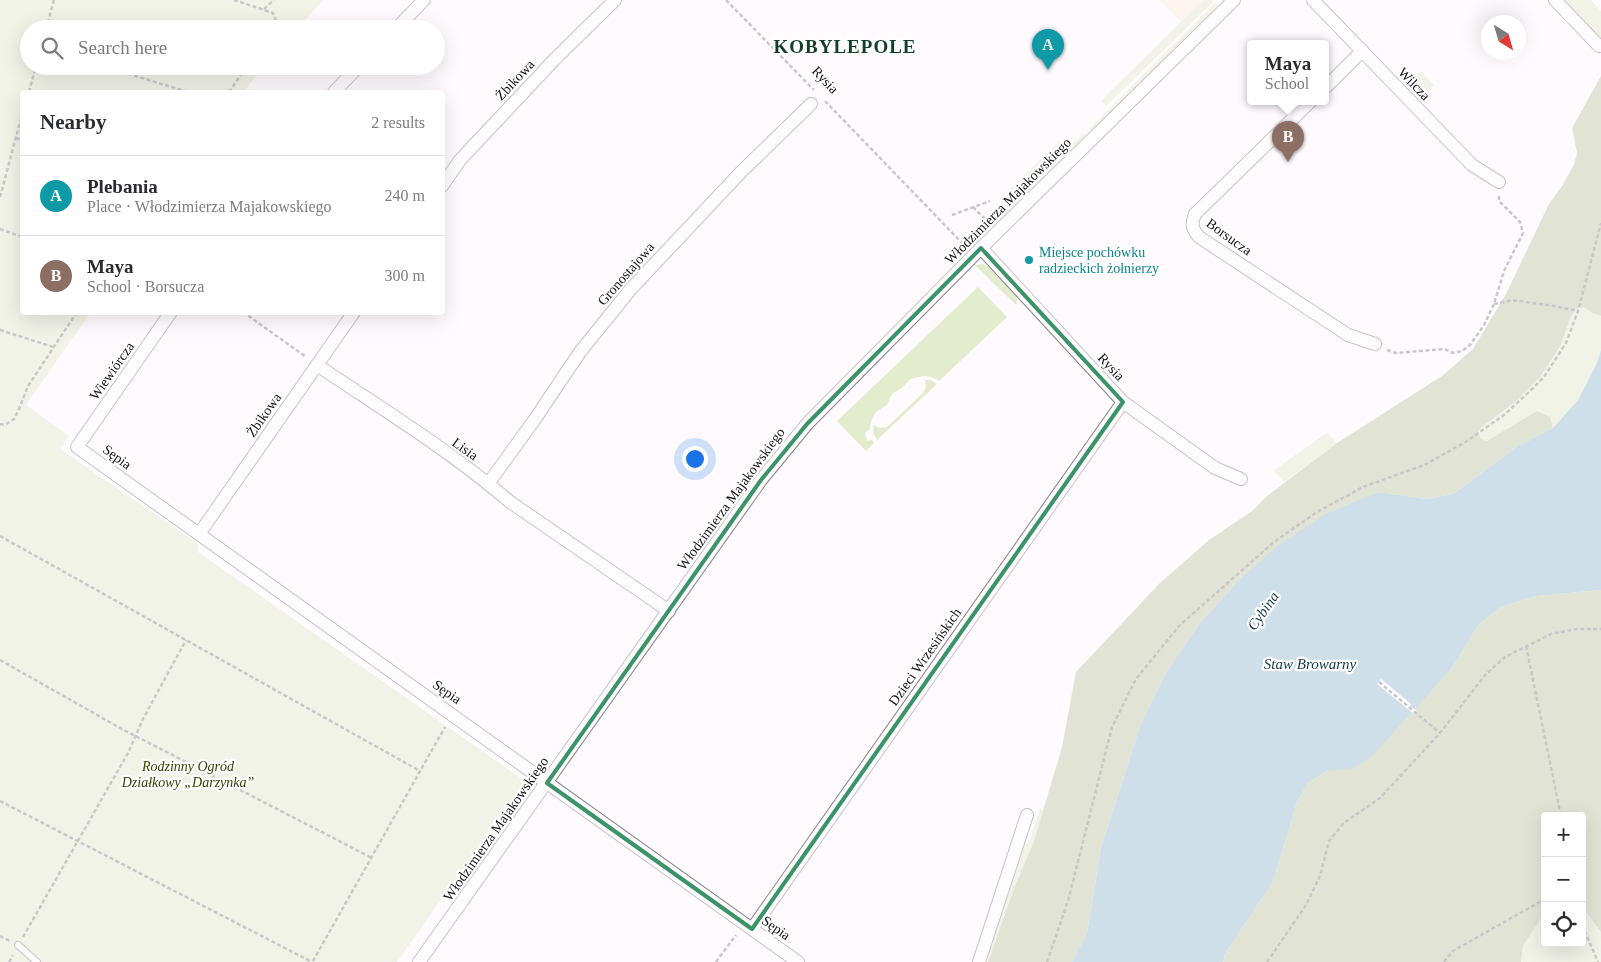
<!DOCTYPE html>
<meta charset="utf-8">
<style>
:root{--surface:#fff;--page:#f7f7f7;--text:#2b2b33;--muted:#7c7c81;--line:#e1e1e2;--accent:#3b9368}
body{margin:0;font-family:Georgia,serif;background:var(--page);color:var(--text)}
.controls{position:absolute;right:15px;bottom:15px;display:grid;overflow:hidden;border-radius:5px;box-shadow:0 5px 20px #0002}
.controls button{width:45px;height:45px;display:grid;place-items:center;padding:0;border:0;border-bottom:1px solid var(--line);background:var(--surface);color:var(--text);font:25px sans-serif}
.compass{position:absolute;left:1481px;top:15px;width:45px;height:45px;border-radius:50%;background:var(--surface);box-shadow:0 5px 20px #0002;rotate:143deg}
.you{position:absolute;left:694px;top:458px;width:18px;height:18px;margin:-12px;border:4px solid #fff;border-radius:50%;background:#1a73e8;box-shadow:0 0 0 8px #1a73e833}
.badge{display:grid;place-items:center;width:32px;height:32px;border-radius:50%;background:var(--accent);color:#fff;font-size:16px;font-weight:700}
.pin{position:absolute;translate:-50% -41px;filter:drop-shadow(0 1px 2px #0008)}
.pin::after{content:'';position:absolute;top:26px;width:18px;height:15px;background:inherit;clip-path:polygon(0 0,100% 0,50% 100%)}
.popup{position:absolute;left:1247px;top:40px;width:82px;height:65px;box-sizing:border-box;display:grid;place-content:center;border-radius:5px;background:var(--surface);filter:drop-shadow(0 1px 4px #0005);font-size:16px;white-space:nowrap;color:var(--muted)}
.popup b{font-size:19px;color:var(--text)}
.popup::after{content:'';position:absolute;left:50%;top:100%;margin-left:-10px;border:10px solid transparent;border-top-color:var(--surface)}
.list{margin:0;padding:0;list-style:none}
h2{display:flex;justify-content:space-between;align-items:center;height:65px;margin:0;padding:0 20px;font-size:21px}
h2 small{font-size:16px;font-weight:400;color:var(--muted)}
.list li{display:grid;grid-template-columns:32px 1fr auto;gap:15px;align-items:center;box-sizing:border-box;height:80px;padding:0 20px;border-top:1px solid var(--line)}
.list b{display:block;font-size:19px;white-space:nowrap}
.list p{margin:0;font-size:16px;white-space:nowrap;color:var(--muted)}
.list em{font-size:16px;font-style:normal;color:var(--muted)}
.icon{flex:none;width:28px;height:28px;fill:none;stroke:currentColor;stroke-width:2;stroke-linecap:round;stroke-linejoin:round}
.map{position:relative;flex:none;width:1601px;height:962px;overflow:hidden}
.search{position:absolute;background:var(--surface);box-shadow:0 5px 20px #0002;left:20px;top:20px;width:425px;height:55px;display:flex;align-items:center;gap:12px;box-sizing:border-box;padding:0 18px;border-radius:28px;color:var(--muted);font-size:19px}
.panel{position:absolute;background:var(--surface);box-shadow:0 5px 20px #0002;left:20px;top:90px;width:425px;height:225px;border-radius:5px}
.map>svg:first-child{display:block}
</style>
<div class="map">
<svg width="1601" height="962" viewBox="0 0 1601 962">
<rect width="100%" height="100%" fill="#fefafe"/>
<path fill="#fbf0db" d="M1159,0h44l-22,22z"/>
<g fill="#e3eccc">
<path d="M0,0h323l-26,29h-268v37h234l-19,26h-222v220l68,1 -64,92 43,31 -9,13 137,94 1,9 327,229 -128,181h-397z"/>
<path d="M1203,0h9l1,2 -107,104 -5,-5z"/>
<path d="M1564,0h27l10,11v28z"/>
<path d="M1216,2l-1,7 -123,123 -3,-3z"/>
<path d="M1421,71l13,14 -13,12 -13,-14z"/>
<path d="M1084,133l3,3 -67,65h-5z"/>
<path d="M1060,141l5,6 -53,52 -6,-6z"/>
<path d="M983,264c9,3 31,25 34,34 1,3 0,4 -1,7l-41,-40z"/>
<path d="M978,287l29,30 -68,64 -8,-4 -7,-1 -14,3 -7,8 -11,7 -5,11 -11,7 -4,7 -3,11 -4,3 2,8 5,-1 2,3 -8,8 -29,-30z"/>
<path d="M1584,307l8,6 9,3v34l-5,15 -18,35 -25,28 -3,-11 -38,8 -15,12 -10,5 -6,-3 -3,-7 4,-5 33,-25 26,-26 20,-31 10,-29 5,-7z"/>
<path d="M925,380h6l6,4 -60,56 -4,-7 1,-8 6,3 7,-1 36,-34 3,-6z"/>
<path d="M1327,433l10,10 -53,39 -10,-12z"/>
<path d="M1040,808l3,3 -9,30 -21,50 -25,71h-4l34,-105 12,-18z"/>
<path d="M1582,910l3,1 16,21v30h-80l2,-16 18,-29 4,-1v27h37z"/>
</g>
<g fill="#bfcaa4">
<path d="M1601,76v240l-9,-3 -8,-6 -8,2 -5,7 -10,29 -20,31 -26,26 -33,25 -4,5 3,7 6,2 50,-30 13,6 3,11 -35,18 -65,48 -27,5 -47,-7 -141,89 -39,43 -34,50 -25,52 -39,122 -14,85 -15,29h-84l25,-71 21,-50 9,-30 19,-64 14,-75 84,-89 49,-43 43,-29 15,-15 70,-53 105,-67 31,-27 33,-55 43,-90 13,-18 12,-21 3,-12 -5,-25z"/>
<path d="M1601,590v342l-16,-21 -3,-1v-94h-37v100l-4,2 -18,28 -2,16h-298l2,-8 48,-72 24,-80 11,-19 19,-12 27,-4 97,-98 28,-45 22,-17 36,-11z"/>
</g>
<path fill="#94bed0" d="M1601,350v240l-64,6 -36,11 -22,17 -28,45 -78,86 -19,13 -27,3 -19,12 -11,19 -24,80 -48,72 -2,8h-151l15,-29 14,-85 39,-122 25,-52 34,-50 39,-43 38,-34 49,-33 54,-22 47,7 27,-5 65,-48 35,-18 25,-28 18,-35z"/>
<path fill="#fefafe" d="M1381,679l30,25 -1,2 7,5 -3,3 -37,-30z"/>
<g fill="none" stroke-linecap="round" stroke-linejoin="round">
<defs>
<path id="lane" d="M18,945l19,17"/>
<g id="street">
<path d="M1313,0l159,165 27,17"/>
<path d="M1555,0l44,46"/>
<path d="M396,29l28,-29"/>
<path d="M1326,87l36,-36"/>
<path d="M334,92l25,-26"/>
<path d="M1311,101l-116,113c-4,10 -3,15 4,23l149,98 27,9"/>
<path d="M442,186l18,-26 94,-100 61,-60"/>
<path d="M981,248l142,154 92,66 26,11"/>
<path d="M171,312l-94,135 721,515"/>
<path d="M317,365c65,44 134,86 193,137l159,109"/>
<path d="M488,484l47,-65 45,-67 50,-62 111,-118 70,-68"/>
<path d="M199,534l155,-222"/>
<path d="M752,929l371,-527"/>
<path d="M419,962l342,-482 46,-56 174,-176 253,-248"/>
<path d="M979,962l48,-147"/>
</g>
</defs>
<use href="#lane" stroke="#887f88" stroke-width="8"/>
<use href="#street" stroke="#887f88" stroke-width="14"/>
<g stroke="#8c898c" stroke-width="2.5" stroke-dasharray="4 2.5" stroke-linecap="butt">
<path d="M234,0l39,13 4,10 -4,6"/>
<path d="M726,0l88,90"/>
<path d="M264,9l10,-9"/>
<path d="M46,29l8,-29"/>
<path d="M103,66l85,26"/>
<path d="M29,92l7,-26"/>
<path d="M229,92l18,-26"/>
<path d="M825,101l140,145"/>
<path d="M16,138l6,2"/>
<path d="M0,197l22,-82"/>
<path d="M973,207l15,15"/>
<path d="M952,215l38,-14"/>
<path d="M0,229l22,8"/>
<path d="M1494,304l18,-4 42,6 24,5"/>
<path d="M243,312l63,45"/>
<path d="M0,330l53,17"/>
<path d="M1387,350l9,3 48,-4 9,4 9,-2 8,-6 14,-20 10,-21 10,-33 19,-38 -3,-11 -21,-21v-7"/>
<path d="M0,424l5,1 9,-6 5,-10 9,-23 49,-74"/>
<path d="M0,536l420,235"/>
<path d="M1526,646l35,170"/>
<path d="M0,660l122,69 250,129"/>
<path d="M1379,682l61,51"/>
<path d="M0,801l312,161"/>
<path d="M1582,918l2,8"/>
<path d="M1582,925l16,37"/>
<path d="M0,936l10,5"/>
<path d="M23,937l105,-184 15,-34 43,-79"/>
<path d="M313,961l132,-234"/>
<path d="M9,962l4,-7"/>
<path d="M716,962l20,-27"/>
<path d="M1047,962l21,-61 44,-174 24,-48 43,-53 95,-84 43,-30 46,-25 61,-22 40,-22 40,-28 26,-24 14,-14 22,-34 12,-32 23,-88"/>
<path d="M1267,962l39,-57 14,-29 9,-35 15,-18 36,-25 60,-65 46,-59 19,-17 46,-23 26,-5h24"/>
<path d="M1444,962l9,-11 92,-52"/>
</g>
<use href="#lane" stroke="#fff" stroke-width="6"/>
<use href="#street" stroke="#fff" stroke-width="12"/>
</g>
<path d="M0 0H1601V962H0ZM981,248l142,154 -371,527 -205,-146 214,-303 46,-56z" fill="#fefafe" fill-opacity=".55" fill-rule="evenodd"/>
<path fill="none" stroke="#3b9368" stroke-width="4" stroke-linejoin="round" d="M981,248l142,154 -371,527 -205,-146 214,-303 46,-56z"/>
<circle fill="#0f9aa8" stroke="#fff" stroke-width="2" cx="1029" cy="260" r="5"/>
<g text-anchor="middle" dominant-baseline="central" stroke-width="4.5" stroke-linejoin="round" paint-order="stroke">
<g font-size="14" fill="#120f12" stroke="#fff">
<text transform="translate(515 80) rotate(-47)">Żbikowa</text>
<text transform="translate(825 80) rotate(46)">Rysia</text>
<text transform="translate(1414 84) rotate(46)">Wilcza</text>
<text transform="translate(1008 201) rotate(-45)">Włodzimierza Majakowskiego</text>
<text transform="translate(1229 237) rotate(36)">Borsucza</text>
<text transform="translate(626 274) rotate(-49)">Gronostajowa</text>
<text transform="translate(1111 367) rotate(47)">Rysia</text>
<text transform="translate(112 371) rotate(-55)">Wiewiórcza</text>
<text transform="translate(264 415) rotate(-55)">Żbikowa</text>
<text transform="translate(465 449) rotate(36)">Lisia</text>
<text transform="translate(117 457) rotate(36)">Sępia</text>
<text transform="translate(731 499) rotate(-54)">Włodzimierza Majakowskiego</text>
<text transform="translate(925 657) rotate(-55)">Dzieci Wrzesińskich</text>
<text transform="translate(447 692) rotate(35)">Sępia</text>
<text transform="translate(496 829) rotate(-55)">Włodzimierza Majakowskiego</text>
<text transform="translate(776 928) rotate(35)">Sępia</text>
</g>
<g font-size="14" fill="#0d838f" stroke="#fff" text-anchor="start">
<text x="1039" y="252">Miejsce pochówku<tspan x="1039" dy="16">radzieckich żołnierzy</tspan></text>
</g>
<g font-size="14" font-style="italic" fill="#374204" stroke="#fff">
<text x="188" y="766">Rodzinny Ogród<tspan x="188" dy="16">Działkowy „Darzynka”</tspan></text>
</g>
<g font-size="15" font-style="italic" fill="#143948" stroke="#fff">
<text transform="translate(1263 611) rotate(-55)">Cybina</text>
<text x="1310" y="664">Staw Browarny</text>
</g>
<g font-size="19" font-weight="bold" letter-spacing="1" fill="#143e2a" stroke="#fff">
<text x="845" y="46">KOBYLEPOLE</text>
</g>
</g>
</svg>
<div class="controls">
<button>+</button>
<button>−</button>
<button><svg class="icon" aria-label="locate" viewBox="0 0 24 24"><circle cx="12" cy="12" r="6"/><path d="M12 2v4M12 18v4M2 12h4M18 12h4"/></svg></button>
</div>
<svg class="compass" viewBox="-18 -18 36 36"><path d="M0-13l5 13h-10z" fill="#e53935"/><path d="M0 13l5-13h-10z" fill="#7c7c81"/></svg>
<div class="you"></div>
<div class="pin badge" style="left:1048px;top:70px;background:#0f9aa8">A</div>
<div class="pin badge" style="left:1288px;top:162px;background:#8d6e63">B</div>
<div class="popup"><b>Maya</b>School</div>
<div class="search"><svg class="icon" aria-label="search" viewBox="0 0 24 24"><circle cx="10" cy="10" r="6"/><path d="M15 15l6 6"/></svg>Search here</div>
<section class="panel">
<h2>Nearby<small>2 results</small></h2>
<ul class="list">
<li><span class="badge" style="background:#0f9aa8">A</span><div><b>Plebania</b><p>Place · Włodzimierza Majakowskiego</p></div><em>240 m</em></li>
<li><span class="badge" style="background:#8d6e63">B</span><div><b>Maya</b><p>School · Borsucza</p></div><em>300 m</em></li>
</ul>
</section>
</div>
